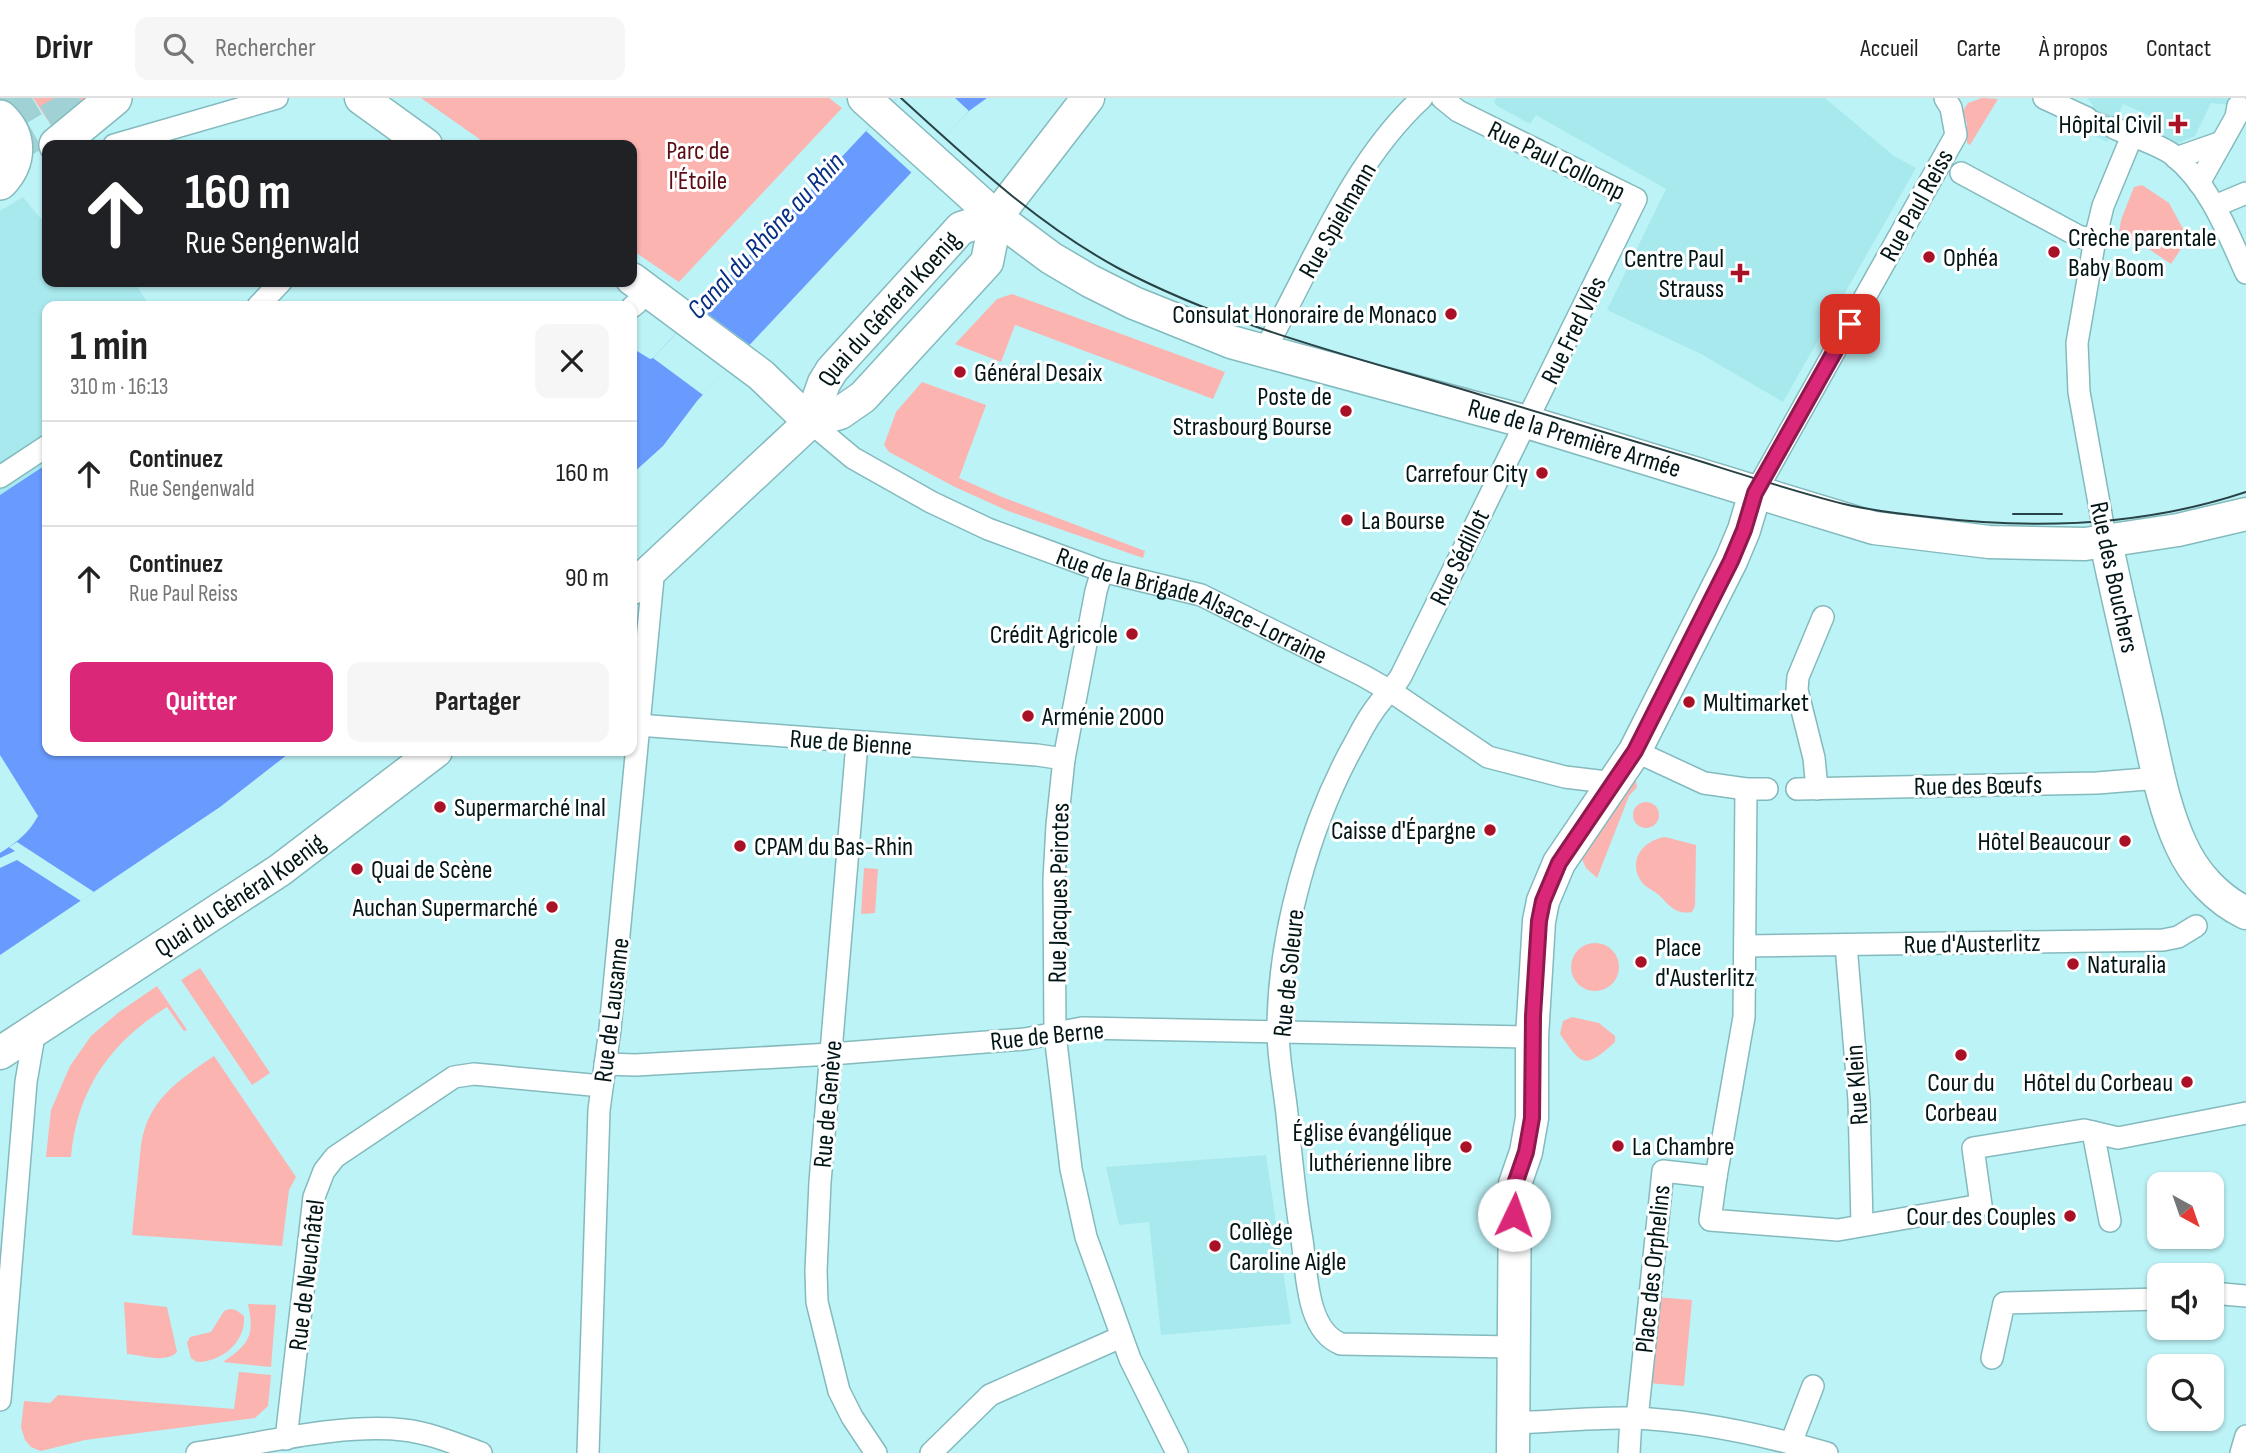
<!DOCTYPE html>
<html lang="fr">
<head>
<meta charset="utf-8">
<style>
	body { margin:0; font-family:"Sofia Sans Condensed",sans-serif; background:#f6f6f6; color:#222; height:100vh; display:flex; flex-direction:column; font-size:26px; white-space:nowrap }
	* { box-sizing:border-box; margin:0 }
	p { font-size:23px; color:#767676 }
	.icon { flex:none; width:38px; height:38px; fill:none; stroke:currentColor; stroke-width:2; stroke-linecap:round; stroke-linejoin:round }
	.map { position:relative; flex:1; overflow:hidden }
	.panel { position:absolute; left:42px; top:203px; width:595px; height:455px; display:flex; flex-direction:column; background:#fff; border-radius:14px; box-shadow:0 2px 5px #0004 }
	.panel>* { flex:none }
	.hud { position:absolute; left:42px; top:42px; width:595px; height:147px; border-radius:14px; box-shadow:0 2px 5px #0004; background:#202124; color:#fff; overflow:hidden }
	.needle { width:46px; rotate:140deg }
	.fabs { position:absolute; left:2147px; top:1074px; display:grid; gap:14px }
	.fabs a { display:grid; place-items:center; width:77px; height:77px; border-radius:14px; background:#fff; box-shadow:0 2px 5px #0004; font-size:35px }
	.pin { position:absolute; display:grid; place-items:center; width:60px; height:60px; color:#fff; margin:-30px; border-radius:14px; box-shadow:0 4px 10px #0006 }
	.me { position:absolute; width:77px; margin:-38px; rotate:3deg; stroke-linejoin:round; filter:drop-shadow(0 0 5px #0008) }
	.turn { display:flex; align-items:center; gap:24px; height:147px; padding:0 28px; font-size:32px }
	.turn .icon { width:91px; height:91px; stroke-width:2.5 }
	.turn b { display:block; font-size:49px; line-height:60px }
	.round { display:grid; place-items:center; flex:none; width:74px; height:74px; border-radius:14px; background:#f6f6f6 }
	.head { display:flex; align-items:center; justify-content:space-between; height:119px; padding:0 28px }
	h1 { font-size:42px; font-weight:700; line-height:52px }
	.cta { display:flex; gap:14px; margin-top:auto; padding:14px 28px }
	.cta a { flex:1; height:80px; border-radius:14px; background:#db2777; color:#fff; font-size:28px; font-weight:700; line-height:80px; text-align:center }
	.cta a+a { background:#f6f6f6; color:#222 }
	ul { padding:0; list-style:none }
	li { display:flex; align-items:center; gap:21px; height:105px; padding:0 28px; border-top:2px solid #e0e0e0 }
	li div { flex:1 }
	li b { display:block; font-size:26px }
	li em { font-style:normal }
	header { display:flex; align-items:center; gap:42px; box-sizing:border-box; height:98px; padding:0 35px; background:#fff; border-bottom:2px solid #e0e0e0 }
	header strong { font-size:33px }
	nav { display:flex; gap:38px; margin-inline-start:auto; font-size:24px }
	.search { width:490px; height:63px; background:#f6f6f6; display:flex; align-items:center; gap:18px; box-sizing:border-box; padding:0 24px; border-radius:14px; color:#767676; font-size:26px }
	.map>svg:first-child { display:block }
	.built { fill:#a8e9ee }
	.green { fill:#fbb4b0 }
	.water { fill:#699bfe }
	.pier { fill:#bcf3f7 }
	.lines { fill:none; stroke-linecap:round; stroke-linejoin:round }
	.street-tunnel { stroke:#a0d2d5; stroke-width:21; stroke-dasharray:21 10; stroke-linecap:butt }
	.highway-tunnel { stroke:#a0d2d5; stroke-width:38; stroke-dasharray:38 19; stroke-linecap:butt }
	.street-casing { stroke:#84babe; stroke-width:24 }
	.secondary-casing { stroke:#84babe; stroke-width:35 }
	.primary-casing { stroke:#84babe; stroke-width:38 }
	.street { stroke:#fff; stroke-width:21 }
	.secondary { stroke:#fff; stroke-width:32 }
	.primary { stroke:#fff; stroke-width:35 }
	.tram { stroke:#284245; stroke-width:2 }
	.route-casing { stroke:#8e194d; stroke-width:18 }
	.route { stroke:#db2777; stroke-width:12 }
	.poi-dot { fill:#a81126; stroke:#fff; stroke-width:2.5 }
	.labels { text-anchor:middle; stroke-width:6; stroke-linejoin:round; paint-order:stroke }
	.poi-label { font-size:26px; fill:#021517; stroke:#fff; text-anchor:start }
	.park-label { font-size:26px; fill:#5c0d14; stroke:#fff }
	.street-label { font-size:26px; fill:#021517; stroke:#fff }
	.water-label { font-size:28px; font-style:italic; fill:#072f84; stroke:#fff }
</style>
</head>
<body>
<header>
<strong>Drivr</strong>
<div class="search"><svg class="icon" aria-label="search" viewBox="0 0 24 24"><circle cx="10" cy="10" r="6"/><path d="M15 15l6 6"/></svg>Rechercher</div>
<nav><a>Accueil</a><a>Carte</a><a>À propos</a><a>Contact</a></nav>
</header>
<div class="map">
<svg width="2246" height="1355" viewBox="0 0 2246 1355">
	<rect width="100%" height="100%" fill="#bcf3f7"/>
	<!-- built -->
	<path class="built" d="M1496,0H1825L1894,58L1916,70L1783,304L1701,256L1607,212L1666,91L1536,17L1530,26L1497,8L1494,4Z
		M2087,0H2246V9L2211,5L2195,38L2177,46L2159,38L2153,19L2123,6L2107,44L2082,32L2093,7Z
		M23,99L41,121L47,117V184H134L150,208H47V366L0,397V113Z
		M1266,1057L1291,1226L1161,1237L1149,1124L1119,1127L1106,1069Z"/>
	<!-- green -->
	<path class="green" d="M33,0H99L57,36Z
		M421,0H829L842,10L679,184L632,152V47H488Z
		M1982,0L1998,1L1970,47L1967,45V26L1963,13L1968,5Z
		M2142,87L2169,105L2188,140L2171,166L2143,147V145L2118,140L2121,122L2134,89Z
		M1012,196L1225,274L1213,301L1015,227L1001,264L955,246L997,201Z
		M922,284L986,307L959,380L1002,399L1145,453L1143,460L1008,413L955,389L889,354L884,347L896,314Z
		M1621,677L1636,683L1637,689L1629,698L1597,780L1586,770L1578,752Z
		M1633 717a13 13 0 1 1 26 0a13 13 0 1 1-26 0Z
		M1665,739L1696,747L1695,808L1692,814C1675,817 1669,807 1659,797C1653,792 1646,790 1641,783C1627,762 1644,742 1665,739Z
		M864,770L878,771L875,815L861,816Z
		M1571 869a24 24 0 1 1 48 0a24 24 0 1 1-48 0Z
		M200,870L270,975L252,987L181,882Z
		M157,888L187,932L184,933L167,909C111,944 77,991 71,1059H46L51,1012L70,968L91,938L119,914Z
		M1572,919L1599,925L1615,938V944C1584,972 1582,968 1560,936L1563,923Z
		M214,958L296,1079L289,1092L282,1148L132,1137L141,1047C148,1001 178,983 214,958Z
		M1656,1199L1692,1202L1684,1288L1648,1285Z
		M124,1204L167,1209L177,1254C166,1266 142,1257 127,1256Z
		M248,1206L276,1207L271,1269L223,1264C249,1246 255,1238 248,1206Z
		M230,1211L236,1212L244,1218C246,1244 222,1264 197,1264L191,1260L187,1245L190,1239L211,1234L224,1213Z
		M239,1274L271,1277L268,1308L255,1320L85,1342L41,1353L31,1349L25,1342L21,1329L24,1303L50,1305L58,1297L234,1311Z"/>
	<!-- water -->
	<path class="water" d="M897,0H987L969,13L697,303L663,348L632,376V254L637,253L650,261L653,260Z
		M47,366V653H292L220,709L0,857V755C17,744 29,735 38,718L0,657V397Z"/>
	<!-- pier -->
	<path class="pier" d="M897,0H955L969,13L912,75L866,33Z
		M700,210L750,247L703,297L653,260Z
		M17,744L94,794L81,803L17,762L0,770V760L15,753L9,749Z"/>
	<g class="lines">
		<!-- street-tunnel -->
		<path class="street-tunnel" d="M2087,20L2114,30"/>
		<!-- highway-tunnel -->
		<path class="highway-tunnel" d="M0,19L32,0
			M0,53L93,0"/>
		<defs>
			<g id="street">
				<path d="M1442,0L1458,13L1636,101L1401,578C1395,588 1388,594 1381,603C1371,615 1363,629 1356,643C1310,724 1278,838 1278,932C1278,960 1284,988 1287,1016C1291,1058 1295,1101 1302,1142C1307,1175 1306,1232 1341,1246L1512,1249"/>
				<path d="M2044,0L2087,20"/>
				<path d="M2114,30C2129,37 2161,47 2173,57C2210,87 2227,133 2246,175"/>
				<path d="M114,47L277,0"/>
				<path d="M2176,60L2222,44"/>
				<path d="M1961,75L2080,139L2095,141"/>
				<path d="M2199,85L2236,19L2238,8"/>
				<path d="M2215,108L2246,95"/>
				<path d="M258,208L281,184"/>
				<path d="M632,209L637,205"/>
				<path d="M1264,253C1312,169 1349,67 1422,0"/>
				<path id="s1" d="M810,324L853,360L931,404L988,431L1102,473L1201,497L1362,577L1392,594L1488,659L1565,679L1615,685"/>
				<path d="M0,379L47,348"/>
				<path d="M1755,395L1956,37L1951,10L1945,0"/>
				<path d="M2106,444L2079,294L2077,245L2095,141L2103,108L2132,38"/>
				<path d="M1102,473L1096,493L1064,661L1057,727L1054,782L1055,936L1071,1071L1086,1139L1130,1261L1177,1355"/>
				<path d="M638,627L1037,657L1064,661"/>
				<path d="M857,645L820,1084L816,1173L817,1204L839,1293L852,1319L876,1355"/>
				<path d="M1635,653L1704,685L1746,691H1767"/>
				<path d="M1746,691L1744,919L1716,1079L1710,1122L1838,1132L1981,1107L1973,1050L2084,1032L2118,1040L2246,1015"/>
				<path d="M1797,691L2097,685L2159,680"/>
				<path d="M1817,691L1814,660L1797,592L1798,579L1823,519"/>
				<path d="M1846,847L1859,1002L1862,1127"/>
				<path d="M1745,848L2163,842L2178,839L2196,828"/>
				<path d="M605,966L636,967L831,956L1025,941L1082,930L1532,939"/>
				<path d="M2093,1034L2110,1123"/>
				<path d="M2212,1195L2246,1198"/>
				<path d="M1992,1260L2004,1205L2160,1201"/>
				<path d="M0,1302L26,984L35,932"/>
				<path d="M1637,1321L1663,1073L1716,1079"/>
				<path d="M1512,1325C1551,1324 1591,1319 1631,1320C1696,1322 1764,1337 1827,1355"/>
				<path d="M286,1341L314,1099L324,1073L335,1059L454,979L474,976L602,988"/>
				<path d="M1791,1345L1813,1288"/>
				<path d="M197,1355C262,1346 339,1325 404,1332C431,1335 456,1346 481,1355"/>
				<path d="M588,1355L599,1012L610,931L654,469"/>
				<path d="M931,1355L990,1297L1121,1239"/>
				<path d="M1629,1355L1631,1320"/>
				<path d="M2241,1355L2246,1338"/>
			</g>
			<g id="secondary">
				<path d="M361,0L426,47"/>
				<path id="s2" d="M864,0L996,119L1051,160L1090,183L1134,205L1231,244L1527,324L1874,430L1989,444L2085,446L2178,432L2246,416"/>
				<path d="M632,181L761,277L810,324"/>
				<path id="s3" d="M810,324L824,285L832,272L961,130L996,119"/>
				<path d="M2106,444C2118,502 2132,560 2145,617C2155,660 2162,706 2181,747C2194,776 2217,801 2246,815"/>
				<path d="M632,490L810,324L840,315L863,299L987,164L996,119L1088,0"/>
				<path id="s4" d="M0,955L280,772L436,653"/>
				<path d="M1513,1355L1515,1086L1526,1054L1532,1020V939L1539,823L1543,803L1559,765L1635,653L1731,463L1744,432L1755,395"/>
			</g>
			<path id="primary" d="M0,20C20,39 19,64 0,84
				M57,47L114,0"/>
		</defs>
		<!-- street casing -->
		<use href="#street" class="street-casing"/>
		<!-- secondary casing -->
		<use href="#secondary" class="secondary-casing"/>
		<!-- primary casing -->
		<use href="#primary" class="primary-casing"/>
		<!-- street -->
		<use href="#street" class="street"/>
		<!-- secondary -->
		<use href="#secondary" class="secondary"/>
		<!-- primary -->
		<use href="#primary" class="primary"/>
		<!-- tram -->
		<path class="tram" d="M901,0C969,62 1037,126 1118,170C1231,230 1360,260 1481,297C1551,318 1621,339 1690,360C1741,376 1792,393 1844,406C1872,413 1901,416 1930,419C2036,432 2144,428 2246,394
			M2013,416H2062"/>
	</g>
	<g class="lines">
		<defs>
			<path id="route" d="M1514,1117L1515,1086L1526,1054L1532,1020L1533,918L1539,823L1543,803L1559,765L1635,653L1731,463L1744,432L1755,395L1850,226"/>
		</defs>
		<!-- route casing -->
		<use href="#route" class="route-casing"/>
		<!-- route -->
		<use href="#route" class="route"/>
	</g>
	<!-- markers -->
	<g class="poi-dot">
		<path d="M2174.5 15.5h7v7h7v7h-7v7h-7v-7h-7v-7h7z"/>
		<circle cx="2054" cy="154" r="7"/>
		<circle cx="1929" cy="159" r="7"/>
		<path d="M1736.5 164.5h7v7h7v7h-7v7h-7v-7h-7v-7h7z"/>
		<circle cx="1451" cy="216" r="7"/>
		<circle cx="960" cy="274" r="7"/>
		<circle cx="1346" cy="313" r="7"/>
		<circle cx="1542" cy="375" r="7"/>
		<circle cx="1347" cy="422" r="7"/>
		<circle cx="1132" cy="536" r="7"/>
		<circle cx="1689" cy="604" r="7"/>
		<circle cx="1028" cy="618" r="7"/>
		<circle cx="440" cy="709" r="7"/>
		<circle cx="1490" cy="732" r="7"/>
		<circle cx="2125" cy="743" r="7"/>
		<circle cx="740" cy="748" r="7"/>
		<circle cx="357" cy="771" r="7"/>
		<circle cx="552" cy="809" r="7"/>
		<circle cx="1641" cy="864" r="7"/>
		<circle cx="2073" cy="866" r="7"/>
		<circle cx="1961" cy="957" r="7"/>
		<circle cx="2187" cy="984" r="7"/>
		<circle cx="1618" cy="1048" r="7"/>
		<circle cx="1466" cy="1049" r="7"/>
		<circle cx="2070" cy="1118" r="7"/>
		<circle cx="1215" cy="1148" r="7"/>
	</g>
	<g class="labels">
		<!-- poi labels -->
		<g class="poi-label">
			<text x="2162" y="35" text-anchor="end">Hôpital Civil</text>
			<text x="2068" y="148">Crèche parentale<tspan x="2068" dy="30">Baby Boom</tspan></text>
			<text x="1943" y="168">Ophéa</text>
			<text x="1724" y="169" text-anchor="end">Centre Paul<tspan x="1724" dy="30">Strauss</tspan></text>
			<text x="1437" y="225" text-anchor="end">Consulat Honoraire de Monaco</text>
			<text x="974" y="283">Général Desaix</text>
			<text x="1332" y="307" text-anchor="end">Poste de<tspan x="1332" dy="30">Strasbourg Bourse</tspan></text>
			<text x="1528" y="384" text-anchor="end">Carrefour City</text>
			<text x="1361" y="431">La Bourse</text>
			<text x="1118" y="545" text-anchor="end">Crédit Agricole</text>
			<text x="1703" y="613">Multimarket</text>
			<text x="1042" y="627">Arménie 2000</text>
			<text x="454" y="718">Supermarché Inal</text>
			<text x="1476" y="741" text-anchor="end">Caisse d'Épargne</text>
			<text x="2111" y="752" text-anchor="end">Hôtel Beaucour</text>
			<text x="754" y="757">CPAM du Bas-Rhin</text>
			<text x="371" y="780">Quai de Scène</text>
			<text x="538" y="818" text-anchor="end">Auchan Supermarché</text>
			<text x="1655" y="858">Place<tspan x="1655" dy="30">d'Austerlitz</tspan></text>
			<text x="2087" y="875">Naturalia</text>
			<text x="1961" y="993" text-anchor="middle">Cour du<tspan x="1961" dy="30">Corbeau</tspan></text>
			<text x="2173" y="993" text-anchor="end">Hôtel du Corbeau</text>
			<text x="1452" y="1043" text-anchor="end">Église évangélique<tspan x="1452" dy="30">luthérienne libre</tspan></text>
			<text x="1632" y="1057">La Chambre</text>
			<text x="2056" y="1127" text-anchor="end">Cour des Couples</text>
			<text x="1229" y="1142">Collège<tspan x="1229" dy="30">Caroline Aigle</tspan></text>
		</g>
		<!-- park labels -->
		<g class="park-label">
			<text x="698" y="61">Parc de<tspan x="698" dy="30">l'Étoile</tspan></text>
		</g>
		<!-- street labels -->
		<g class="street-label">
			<text transform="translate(1557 62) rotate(26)" y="9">Rue Paul Collomp</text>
			<text transform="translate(1916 107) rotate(-61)" y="9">Rue Paul Reiss</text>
			<text transform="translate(1337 122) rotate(-60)" y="9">Rue Spielmann</text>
			<text dy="9" stroke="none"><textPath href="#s3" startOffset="140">Quai du Général Koenig</textPath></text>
			<text transform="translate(1573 232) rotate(-64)" y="9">Rue Fred Vlès</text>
			<text dy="9" stroke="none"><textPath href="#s2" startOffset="802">Rue de la Première Armée</textPath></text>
			<text transform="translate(1459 459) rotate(-64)" y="9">Rue Sédillot</text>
			<text transform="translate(2115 479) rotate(78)" y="9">Rue des Bouchers</text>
			<text dy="9" stroke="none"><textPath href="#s1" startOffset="427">Rue de la Brigade Alsace-Lorraine</textPath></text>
			<text transform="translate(851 644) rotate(4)" y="9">Rue de Bienne</text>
			<text transform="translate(1978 687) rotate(-1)" y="9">Rue des Bœufs</text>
			<text transform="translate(1058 795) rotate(-89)" y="9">Rue Jacques Peirotes</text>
			<text dy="9" stroke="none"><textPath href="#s4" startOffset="287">Quai du Général Koenig</textPath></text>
			<text transform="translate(1972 845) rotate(-1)" y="9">Rue d'Austerlitz</text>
			<text transform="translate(1288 875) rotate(-84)" y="9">Rue de Soleure</text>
			<text transform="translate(611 912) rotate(-83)" y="9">Rue de Lausanne</text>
			<text transform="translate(1047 937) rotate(-6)" y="9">Rue de Berne</text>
			<text transform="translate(1856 987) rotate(-94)" y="9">Rue Klein</text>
			<text transform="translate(827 1006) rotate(-85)" y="9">Rue de Genève</text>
			<text transform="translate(1652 1171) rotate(-84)" y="9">Place des Orphelins</text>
			<text transform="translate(306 1177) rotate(-83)" y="9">Rue de Neuchâtel</text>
		</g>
		<!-- water labels -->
		<g class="water-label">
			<text transform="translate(765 137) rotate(-47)" y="10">Canal du Rhône au Rhin</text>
		</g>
	</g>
</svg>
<div class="fabs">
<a><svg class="needle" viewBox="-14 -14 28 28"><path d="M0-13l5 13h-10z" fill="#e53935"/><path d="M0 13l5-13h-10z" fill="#767676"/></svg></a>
<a><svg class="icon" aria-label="sound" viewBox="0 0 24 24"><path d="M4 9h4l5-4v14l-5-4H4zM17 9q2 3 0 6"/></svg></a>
<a><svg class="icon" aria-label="search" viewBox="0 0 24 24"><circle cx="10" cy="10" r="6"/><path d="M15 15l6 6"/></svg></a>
</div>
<div class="pin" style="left:1850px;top:226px;background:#d93025"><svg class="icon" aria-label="arrive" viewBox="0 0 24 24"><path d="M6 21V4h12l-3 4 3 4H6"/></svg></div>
<svg class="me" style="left:1514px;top:1117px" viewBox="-20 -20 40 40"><circle r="19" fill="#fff"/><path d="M0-13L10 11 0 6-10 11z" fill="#db2777"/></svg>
<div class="hud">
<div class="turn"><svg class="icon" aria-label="ahead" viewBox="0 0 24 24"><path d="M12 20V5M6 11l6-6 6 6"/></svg><div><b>160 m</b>Rue Sengenwald</div></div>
</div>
<section class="panel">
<div class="head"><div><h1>1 min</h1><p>310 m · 16:13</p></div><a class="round"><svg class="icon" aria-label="close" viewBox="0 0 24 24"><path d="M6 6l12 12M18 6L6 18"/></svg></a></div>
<ul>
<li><svg class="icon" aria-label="ahead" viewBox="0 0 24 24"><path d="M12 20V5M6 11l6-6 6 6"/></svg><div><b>Continuez</b><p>Rue Sengenwald</p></div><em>160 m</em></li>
<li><svg class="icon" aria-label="ahead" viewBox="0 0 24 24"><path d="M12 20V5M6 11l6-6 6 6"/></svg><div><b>Continuez</b><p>Rue Paul Reiss</p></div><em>90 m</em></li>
</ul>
<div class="cta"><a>Quitter</a><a>Partager</a></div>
</section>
</div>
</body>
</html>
